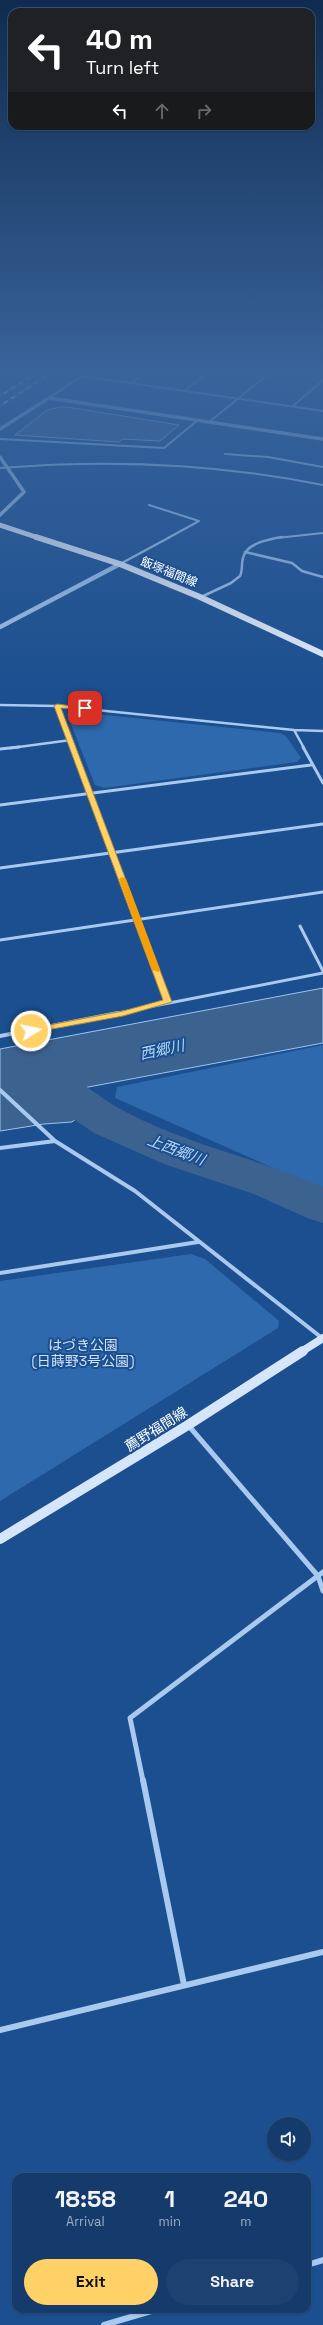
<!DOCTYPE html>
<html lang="en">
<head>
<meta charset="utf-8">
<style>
	body { margin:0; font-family:"Space Grotesk","Noto Sans JP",sans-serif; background:#1d4271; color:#f1f3f6; height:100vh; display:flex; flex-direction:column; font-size:15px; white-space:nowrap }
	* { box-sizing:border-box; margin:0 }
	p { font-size:13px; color:#9dadc1 }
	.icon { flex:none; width:22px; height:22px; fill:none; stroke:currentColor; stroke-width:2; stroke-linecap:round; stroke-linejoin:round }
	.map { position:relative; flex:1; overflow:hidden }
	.details { position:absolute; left:12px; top:2173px; width:299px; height:140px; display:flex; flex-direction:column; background:#143b6b; border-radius:12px; box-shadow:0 1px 3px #0004,0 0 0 1px #33557e }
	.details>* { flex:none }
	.hud { position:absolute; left:8px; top:8px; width:307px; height:122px; border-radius:12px; box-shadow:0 1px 3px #0004,0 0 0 1px #33557e; background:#202124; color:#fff; overflow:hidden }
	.fabs { position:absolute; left:267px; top:2117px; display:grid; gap:8px }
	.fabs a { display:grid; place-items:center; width:44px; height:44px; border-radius:50%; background:#143b6b; box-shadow:0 1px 3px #0004,0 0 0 1px #33557e; font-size:20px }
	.pin { position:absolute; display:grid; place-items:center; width:34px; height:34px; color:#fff; margin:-17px; border-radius:8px; box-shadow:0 2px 6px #0006 }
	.me { position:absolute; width:44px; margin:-22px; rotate:80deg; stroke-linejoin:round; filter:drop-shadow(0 0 3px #0008) }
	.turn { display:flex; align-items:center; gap:14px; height:84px; padding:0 12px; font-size:18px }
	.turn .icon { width:52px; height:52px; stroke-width:2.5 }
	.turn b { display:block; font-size:28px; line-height:34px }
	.lanes { display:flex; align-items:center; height:38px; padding:0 12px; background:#0003; justify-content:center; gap:20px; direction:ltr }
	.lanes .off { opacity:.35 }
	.eta { display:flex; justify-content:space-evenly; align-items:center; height:68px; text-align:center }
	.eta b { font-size:24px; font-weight:700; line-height:28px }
	.cta { display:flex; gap:8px; margin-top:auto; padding:8px 12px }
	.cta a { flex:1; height:46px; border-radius:24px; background:#ffd166; color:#111; font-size:16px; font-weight:700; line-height:46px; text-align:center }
	.cta a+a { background:#1d4271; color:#f1f3f6 }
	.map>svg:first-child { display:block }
	.green { fill:#2e69ad }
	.water { fill:#3c6290; stroke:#9cc4f0 }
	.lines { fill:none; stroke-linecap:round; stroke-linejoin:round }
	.river { fill:#3c6290; fill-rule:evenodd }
	.minor-far5 { stroke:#a9c9ee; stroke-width:2 }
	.minor-far4 { stroke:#a9c9ee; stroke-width:2.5 }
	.minor-far3 { stroke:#a9c9ee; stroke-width:3 }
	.minor-far2 { stroke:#a9c9ee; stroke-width:4 }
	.minor-far1 { stroke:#a9c9ee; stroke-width:5 }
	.minor { stroke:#a9c9ee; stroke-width:6 }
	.tertiary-far1 { stroke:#a9c9ee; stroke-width:3.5 }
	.tertiary { stroke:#a9c9ee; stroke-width:4.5 }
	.secondary-far1 { stroke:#d6e6fa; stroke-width:8 }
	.secondary { stroke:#d6e6fa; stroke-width:10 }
	.primary-far1 { stroke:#f0f6ff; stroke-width:5 }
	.primary { stroke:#f0f6ff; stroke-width:6 }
	.rail-casing { stroke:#fff; stroke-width:2 }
	.rail { stroke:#1b4f8f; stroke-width:1.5; stroke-dasharray:4.5; stroke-linecap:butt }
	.route { fill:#ffd166; stroke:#a68842 }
	.slow { fill:#f59e0b }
	.labels { text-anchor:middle; stroke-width:4; stroke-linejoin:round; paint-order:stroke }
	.far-street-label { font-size:12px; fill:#fff; stroke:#1b4f8f }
	.park-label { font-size:14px; fill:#cfe3fa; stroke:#1b4f8f }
	.street-label { font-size:14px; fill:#fff; stroke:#1b4f8f }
	.water-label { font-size:15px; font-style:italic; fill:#b5d3f5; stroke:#1b4f8f }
</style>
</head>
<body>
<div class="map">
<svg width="323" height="2325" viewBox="0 0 323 2325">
	<rect width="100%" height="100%" fill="#1b4f8f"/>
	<!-- green -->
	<path class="green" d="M76,712L280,733L286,736L301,758L297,762L104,788L95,785L67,714Z
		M323,1045V1190L115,1098L117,1087Z
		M191,1254L205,1259L279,1321L278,1328L0,1501V1281Z"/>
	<!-- water -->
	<path class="water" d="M61,407H67L179,425L160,441L122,439L119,442L15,435L47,410Z
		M323,988V1043L83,1088L77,1118L72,1122L44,1124L0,1131V1049Z"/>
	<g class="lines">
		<!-- river -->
		<path class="river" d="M38,1061C70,1070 95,1096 124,1111C187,1145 258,1158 323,1187V1223L307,1218L254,1194L164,1164L94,1133L23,1085L17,1075L23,1065Z"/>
		<!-- minor-far5 -->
		<path class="minor-far5" d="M81,376L323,411
			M132,383L148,372
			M184,391L209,372
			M49,398L87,372
			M293,406L323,380
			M209,422L271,372
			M0,439L164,448L198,420
			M225,454L268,457L323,467
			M0,468C110,459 215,463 323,485
			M149,505L199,521L168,538
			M277,538L323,533"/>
		<!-- minor-far4 -->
		<path class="minor-far4" d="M245,552L292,563L302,571L323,577
			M120,564L170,537
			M201,597L231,583L240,576C243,570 241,564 243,558C246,543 270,539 282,537
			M0,705L57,706L294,730L323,731
			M57,706L73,748
			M294,730L304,748
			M11,748L71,740"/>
		<!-- minor-far3 -->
		<path class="minor-far3" d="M72,747L168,1002
			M303,747L323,783
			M0,749L19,747
			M0,805L311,765
			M0,868L323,824
			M300,926L323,971
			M0,940L323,892
			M113,1014L323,973"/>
		<!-- minor-far2 -->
		<path class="minor-far2" d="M0,1036L118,1013
			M0,1090L55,1141L135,1191L322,1338
			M0,1148L55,1141
			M0,1273L198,1242"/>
		<!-- minor-far1 -->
		<path class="minor-far1" d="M188,1425L318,1576L323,1591
			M143,1781L130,1718L323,1572"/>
		<!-- minor -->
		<path class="minor" d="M143,1780L184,1985
			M0,2030L323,1952
			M307,2265L323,2260
			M104,2325L158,2309"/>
		<!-- tertiary-far1 -->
		<path class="tertiary-far1" d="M0,429L49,398L323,439
			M0,457L24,492L0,515"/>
		<!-- tertiary -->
		<path class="tertiary" d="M0,627L120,564"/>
		<!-- secondary-far1 -->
		<path class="secondary-far1" d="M301,1352L323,1338"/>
		<!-- secondary -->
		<path class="secondary" d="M0,1539L188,1425L303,1351"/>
		<!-- primary-far1 -->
		<path class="primary-far1" d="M0,525L39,538"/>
		<!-- primary -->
		<path class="primary" d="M36,537L120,564L200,597L323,654"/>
		<defs>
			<path id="rail" d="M0,396L39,372
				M0,406L52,372"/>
		</defs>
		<!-- rail casing -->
		<use href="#rail" class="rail-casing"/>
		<!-- rail -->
		<use href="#rail" class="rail"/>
	</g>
	<!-- sky -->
	<linearGradient id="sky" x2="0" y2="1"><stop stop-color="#0f2b4f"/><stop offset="0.53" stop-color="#39639b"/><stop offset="1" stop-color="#39639b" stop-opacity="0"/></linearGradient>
	<rect width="323" height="698" fill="url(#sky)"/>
	<!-- route -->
	<path class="route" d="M57,704L88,708L85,710L61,708L172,1002L123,1016L31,1033H28V1029L123,1011L163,1000L54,706Z"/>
	<!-- slow -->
	<path class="slow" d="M122,877L126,879L160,970L159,972L152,970L119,879Z"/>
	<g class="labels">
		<!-- far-street labels -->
		<g class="far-street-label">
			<text transform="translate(169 572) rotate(22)" y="4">飯塚福間線</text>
		</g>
		<!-- park labels -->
		<g class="park-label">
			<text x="83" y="1350">はづき公園<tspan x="83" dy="16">(日蒔野3号公園)</tspan></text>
		</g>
		<!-- street labels -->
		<g class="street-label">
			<text transform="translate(156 1429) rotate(-32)" y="5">薦野福間線</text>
		</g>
		<!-- water labels -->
		<g class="water-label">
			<text transform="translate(162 1050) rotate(-12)" y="5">西郷川</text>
			<text transform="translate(176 1150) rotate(21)" y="5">上西郷川</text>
		</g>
	</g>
</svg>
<div class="fabs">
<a><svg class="icon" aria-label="sound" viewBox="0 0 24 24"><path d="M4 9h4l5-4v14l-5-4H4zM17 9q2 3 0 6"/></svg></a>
</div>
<div class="pin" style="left:85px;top:708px;background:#d93025"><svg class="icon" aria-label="arrive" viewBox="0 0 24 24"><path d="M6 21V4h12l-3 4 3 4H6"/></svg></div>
<svg class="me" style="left:31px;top:1031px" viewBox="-20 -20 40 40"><circle r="17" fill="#ffd166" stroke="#fff" stroke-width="3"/><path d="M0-11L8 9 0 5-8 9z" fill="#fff"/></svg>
<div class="hud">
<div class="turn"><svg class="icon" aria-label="left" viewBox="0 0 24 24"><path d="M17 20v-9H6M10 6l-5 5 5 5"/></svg><div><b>40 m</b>Turn left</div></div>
<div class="lanes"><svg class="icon" aria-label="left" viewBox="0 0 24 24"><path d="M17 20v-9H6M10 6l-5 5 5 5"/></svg><svg class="icon off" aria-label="ahead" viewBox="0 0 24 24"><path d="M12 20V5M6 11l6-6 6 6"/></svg><svg class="icon off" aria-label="right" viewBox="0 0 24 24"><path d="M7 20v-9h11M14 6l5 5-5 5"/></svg></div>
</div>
<section class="details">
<div class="eta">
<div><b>18:58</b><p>Arrival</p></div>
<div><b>1</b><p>min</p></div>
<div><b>240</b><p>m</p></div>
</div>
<div class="cta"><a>Exit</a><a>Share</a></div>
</section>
</div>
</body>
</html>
